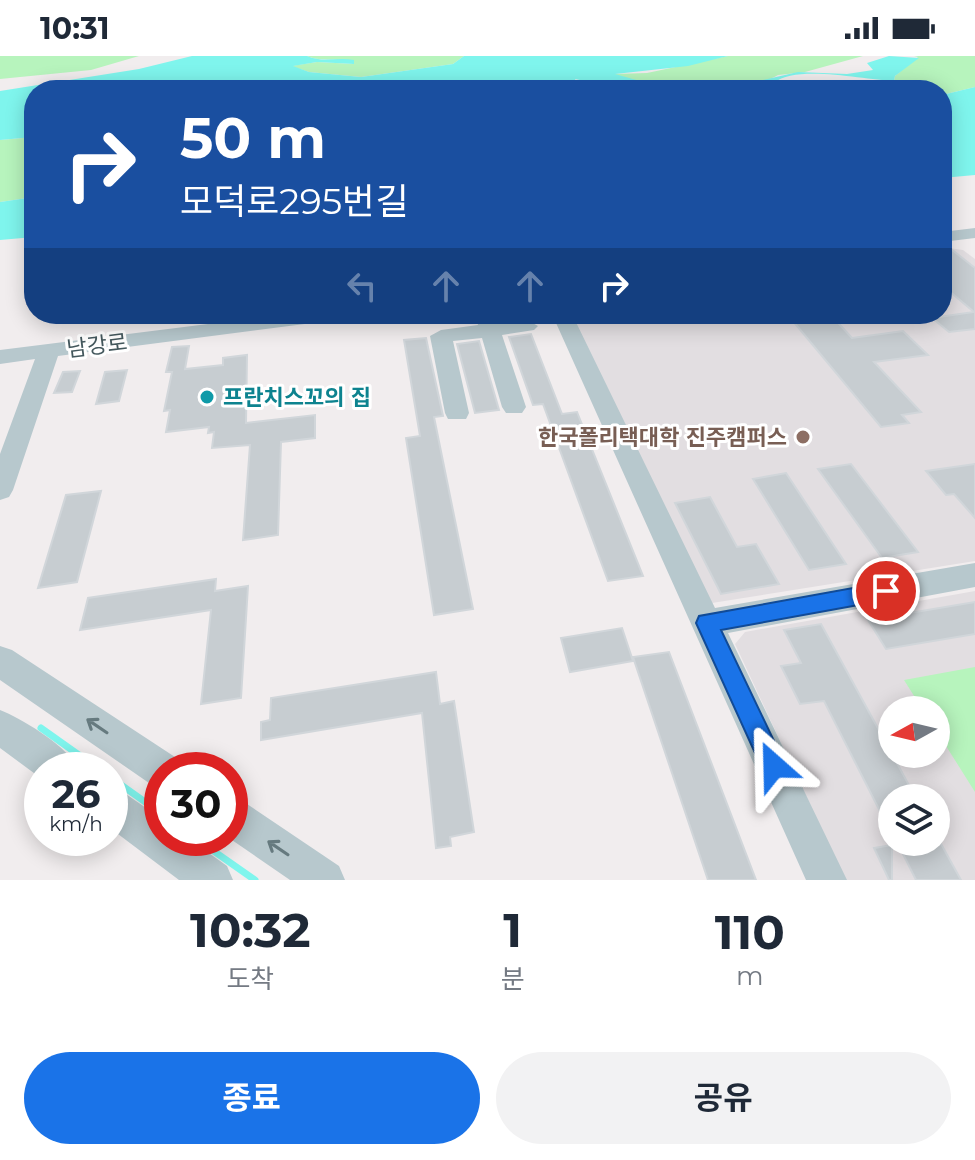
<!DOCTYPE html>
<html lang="ko">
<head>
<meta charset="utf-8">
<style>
	body { margin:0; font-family:Montserrat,"Noto Sans KR",sans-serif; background:#f2f2f3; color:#1f2937; height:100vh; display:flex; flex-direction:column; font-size:30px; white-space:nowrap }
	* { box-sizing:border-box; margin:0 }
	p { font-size:26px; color:#747a83 }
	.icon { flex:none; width:44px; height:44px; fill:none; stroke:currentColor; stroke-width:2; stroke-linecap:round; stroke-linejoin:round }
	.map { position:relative; height:824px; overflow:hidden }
	.details { display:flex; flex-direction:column; background:#fff; flex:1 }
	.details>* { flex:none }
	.hud { position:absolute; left:24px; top:24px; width:928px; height:244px; border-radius:32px; box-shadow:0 4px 20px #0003; background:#1a4fa0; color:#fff; overflow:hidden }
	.needle { width:52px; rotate:262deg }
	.controls { position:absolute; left:878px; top:640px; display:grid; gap:16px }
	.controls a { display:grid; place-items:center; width:72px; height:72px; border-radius:50%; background:#fff; box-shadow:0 4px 20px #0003; font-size:40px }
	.speed { position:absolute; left:24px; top:696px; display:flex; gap:16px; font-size:40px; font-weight:700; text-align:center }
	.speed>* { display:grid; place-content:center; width:104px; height:104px; border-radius:50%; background:#fff; box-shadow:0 4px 20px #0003; line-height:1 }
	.speed small { font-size:20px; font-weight:400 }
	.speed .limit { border:12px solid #d22; background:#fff; color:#111 }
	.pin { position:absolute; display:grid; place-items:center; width:68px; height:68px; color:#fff; margin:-34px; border:4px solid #fff; border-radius:50%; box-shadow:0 2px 8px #0007 }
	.me { position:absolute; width:88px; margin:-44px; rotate:335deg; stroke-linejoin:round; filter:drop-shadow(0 0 6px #0008) }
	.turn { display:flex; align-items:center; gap:28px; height:168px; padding:0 24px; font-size:36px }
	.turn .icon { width:104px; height:104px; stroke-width:2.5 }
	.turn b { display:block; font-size:56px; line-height:68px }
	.lanes { display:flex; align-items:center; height:76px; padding:0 24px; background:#0003; justify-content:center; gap:40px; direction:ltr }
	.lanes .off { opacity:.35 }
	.eta { display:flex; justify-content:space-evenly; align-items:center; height:136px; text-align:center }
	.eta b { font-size:48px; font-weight:700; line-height:56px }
	.cta { display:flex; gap:16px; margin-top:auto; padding:16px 24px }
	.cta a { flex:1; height:92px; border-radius:48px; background:#1a73e8; color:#fff; font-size:32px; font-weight:700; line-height:92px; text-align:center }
	.cta a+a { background:#f2f2f3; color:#1f2937 }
	.status { display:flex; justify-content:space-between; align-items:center; height:56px; padding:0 40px; background:#fff; direction:ltr }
	.status svg { height:22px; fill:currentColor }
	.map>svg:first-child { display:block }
	.education { fill:#e2dee1; fill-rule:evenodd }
	.green { fill:#b7f4bd }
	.water { fill:#7ff5ed }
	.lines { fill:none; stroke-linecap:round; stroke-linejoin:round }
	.stream { stroke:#7ff5ed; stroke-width:7 }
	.building { fill:#c7cdd1; stroke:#d1d6da; stroke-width:2 }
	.minor { fill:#b7c8cd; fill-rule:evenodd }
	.oneway { stroke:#667a7f }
	.route { fill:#1a73e8; stroke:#114b97; stroke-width:2 }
	.culture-dot { fill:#0f9aa8; stroke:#fff; stroke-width:3 }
	.education-dot { fill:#8d6e63; stroke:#fff; stroke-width:3 }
	.labels { text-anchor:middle; stroke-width:6; stroke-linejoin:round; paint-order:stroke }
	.street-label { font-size:22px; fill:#44585d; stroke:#fff }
	.culture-label { font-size:22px; font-weight:bold; fill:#0d838f; stroke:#fff; text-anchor:start }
	.education-label { font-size:22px; font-weight:bold; fill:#785e54; stroke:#fff; text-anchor:end }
</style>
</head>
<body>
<div class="status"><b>10:31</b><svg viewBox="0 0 49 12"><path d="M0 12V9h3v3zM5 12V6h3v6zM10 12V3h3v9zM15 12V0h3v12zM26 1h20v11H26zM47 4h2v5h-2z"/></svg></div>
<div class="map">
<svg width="975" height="824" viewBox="0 0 975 824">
	<rect width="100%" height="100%" fill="#f1edee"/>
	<!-- education -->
	<path class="education" d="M942,191L963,194L975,203V505L712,547L569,258H942Z
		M975,535V824H845L735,588L745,576ZM892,654H936V698H892ZM892,742H936V786H892Z"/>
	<!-- green -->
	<path class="green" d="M0,0H139L91,14L0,23Z
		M307,0H464L453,8L361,21L309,16L291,10L317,6L354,8C338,0 323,7 307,0Z
		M728,0H863L805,16L778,19C750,37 641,36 614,18L647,17Z
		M914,0H975V31L942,39V34L894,25L895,20L918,1Z
		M34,81V141L0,146V84Z
		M975,611V736L936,674V654H923L904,624Z"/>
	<!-- water -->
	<path class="water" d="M192,0H307C322,7 338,1 354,4V8L317,6L293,10L309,16L361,21L453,8L464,0H728L688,10L615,18L647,27L719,34H628L575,23L577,27L505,34H34V81L0,84V35L139,13Z
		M889,0L919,2L895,20L894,25C865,24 796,8 774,27L784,31L720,34L798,16L847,18L873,14L867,7Z
		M975,31V119L942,122V39Z
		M34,141V181L0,184V146Z"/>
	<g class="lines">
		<!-- stream -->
		<path class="stream" d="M41,672L100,714
			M110,721L162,758
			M205,789L255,824"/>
	</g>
	<!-- building -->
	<path class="building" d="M951,193L975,212V273L949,276L932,262L974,256L942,229V194Z
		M787,258H830L852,282L903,275L928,299L874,306L921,356L902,359L909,367L881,371Z
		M531,278L562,358L577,356L643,520L608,525L543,348L533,349L509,281Z
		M426,282L443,360L434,361L473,553L434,559L406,382L420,380L404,284Z
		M479,285L499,354L475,357L457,288Z
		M189,290L185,313L223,309V302L247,299L246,367L315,359V382L281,386L278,479L243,484L250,389L212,392L214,376L208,377L209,371L166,376L170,354L164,355L172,316H166L172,291Z
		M127,314L119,345L96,348L105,316Z
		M80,315L72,336L54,337L63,316Z
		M851,408L918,496L882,502L818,413Z
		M975,408V462L954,438L946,439L926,415Z
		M786,417L846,508L809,514L753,423Z
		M101,435L77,526L38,532L66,439Z
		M710,441L737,491L756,488L779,528L721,538L675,447Z
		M216,523L215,535L248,530L241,642L201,648L211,554L80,574L88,542Z
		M975,546V578L886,593L868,564Z
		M821,568L916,742H892V779L824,645L800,648L781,610L801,607L784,574Z
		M622,572L633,605L570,616L561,582Z
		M669,596L756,824H708L633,601Z
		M436,616L440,648L454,645L474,776L450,781L451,790L436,792L422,657L261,684V666L270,664L271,642Z
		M897,786H940L961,824H916Z
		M892,789V824H889L874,792Z"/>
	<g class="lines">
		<!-- minor -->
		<path class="minor" d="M975,172V182L942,186V176Z
			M287,258H346L336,264L58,300L13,434L9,441L0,444V398L35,303L0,308V294Z
			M475,258H495L498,267L527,264L538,270L534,274L502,279L526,351L522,357H506L502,351L482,282L453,285L469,357L466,363H448L445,357L430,280L441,274L478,269Z
			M552,258H572L715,552L975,507V531L728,577L847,824H806Z
			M0,590L12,594L175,701L180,714H162V732L149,727L0,624Z
			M0,654C23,663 70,692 79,714H42V723L0,692Z
			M110,730L123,736L162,763V782H188L227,810L233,824H179L110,772Z
			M230,741L244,746L339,810L345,824H290L229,782Z"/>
	</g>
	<!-- one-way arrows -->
	<defs><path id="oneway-shaft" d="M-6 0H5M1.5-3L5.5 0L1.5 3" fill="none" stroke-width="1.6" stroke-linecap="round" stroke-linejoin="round" transform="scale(2)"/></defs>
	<g class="oneway">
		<use href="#oneway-shaft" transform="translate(97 670) rotate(-146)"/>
		<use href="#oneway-shaft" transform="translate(278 792) rotate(-146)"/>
	</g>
	<!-- route -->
	<path class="route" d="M886,526L893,529L896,535L893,542L886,544L721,574L786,710L783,719L774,723L765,719L696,567L699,560Z"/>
	<!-- markers -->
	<circle class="culture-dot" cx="207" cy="341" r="8"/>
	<circle class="education-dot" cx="803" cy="381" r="8"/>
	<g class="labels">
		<!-- street labels -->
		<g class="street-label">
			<text transform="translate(97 289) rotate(-7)" y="8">남강로</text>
		</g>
		<!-- culture labels -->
		<g class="culture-label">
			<text x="223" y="349">프란치스꼬의 집</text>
		</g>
		<!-- education labels -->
		<g class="education-label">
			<text x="787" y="389">한국폴리택대학 진주캠퍼스</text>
		</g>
	</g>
</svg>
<div class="controls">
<a><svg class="needle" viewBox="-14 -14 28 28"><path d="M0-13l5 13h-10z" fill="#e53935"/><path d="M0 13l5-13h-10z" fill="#747a83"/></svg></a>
<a><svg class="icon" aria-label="layers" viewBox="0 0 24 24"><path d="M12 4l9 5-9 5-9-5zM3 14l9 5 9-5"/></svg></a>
</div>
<div class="speed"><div>26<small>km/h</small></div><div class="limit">30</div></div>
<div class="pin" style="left:886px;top:535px;background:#d93025"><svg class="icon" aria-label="arrive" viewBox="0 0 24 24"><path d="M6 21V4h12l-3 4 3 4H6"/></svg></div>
<svg class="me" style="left:774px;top:710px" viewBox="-20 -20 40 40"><path d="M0-17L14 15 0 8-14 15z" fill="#1a73e8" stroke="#fff" stroke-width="4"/></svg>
<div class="hud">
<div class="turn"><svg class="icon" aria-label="right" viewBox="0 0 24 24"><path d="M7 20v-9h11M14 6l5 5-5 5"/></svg><div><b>50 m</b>모덕로295번길</div></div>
<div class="lanes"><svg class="icon off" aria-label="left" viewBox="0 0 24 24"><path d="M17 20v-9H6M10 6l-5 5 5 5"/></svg><svg class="icon off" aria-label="ahead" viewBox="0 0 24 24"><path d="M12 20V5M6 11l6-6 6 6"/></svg><svg class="icon off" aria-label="ahead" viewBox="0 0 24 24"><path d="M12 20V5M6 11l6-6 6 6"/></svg><svg class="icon" aria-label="right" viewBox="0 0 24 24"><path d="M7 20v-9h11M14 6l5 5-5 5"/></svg></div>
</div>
</div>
<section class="details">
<div class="eta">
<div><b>10:32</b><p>도착</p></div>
<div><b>1</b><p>분</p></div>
<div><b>110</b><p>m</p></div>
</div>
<div class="cta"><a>종료</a><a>공유</a></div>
</section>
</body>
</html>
